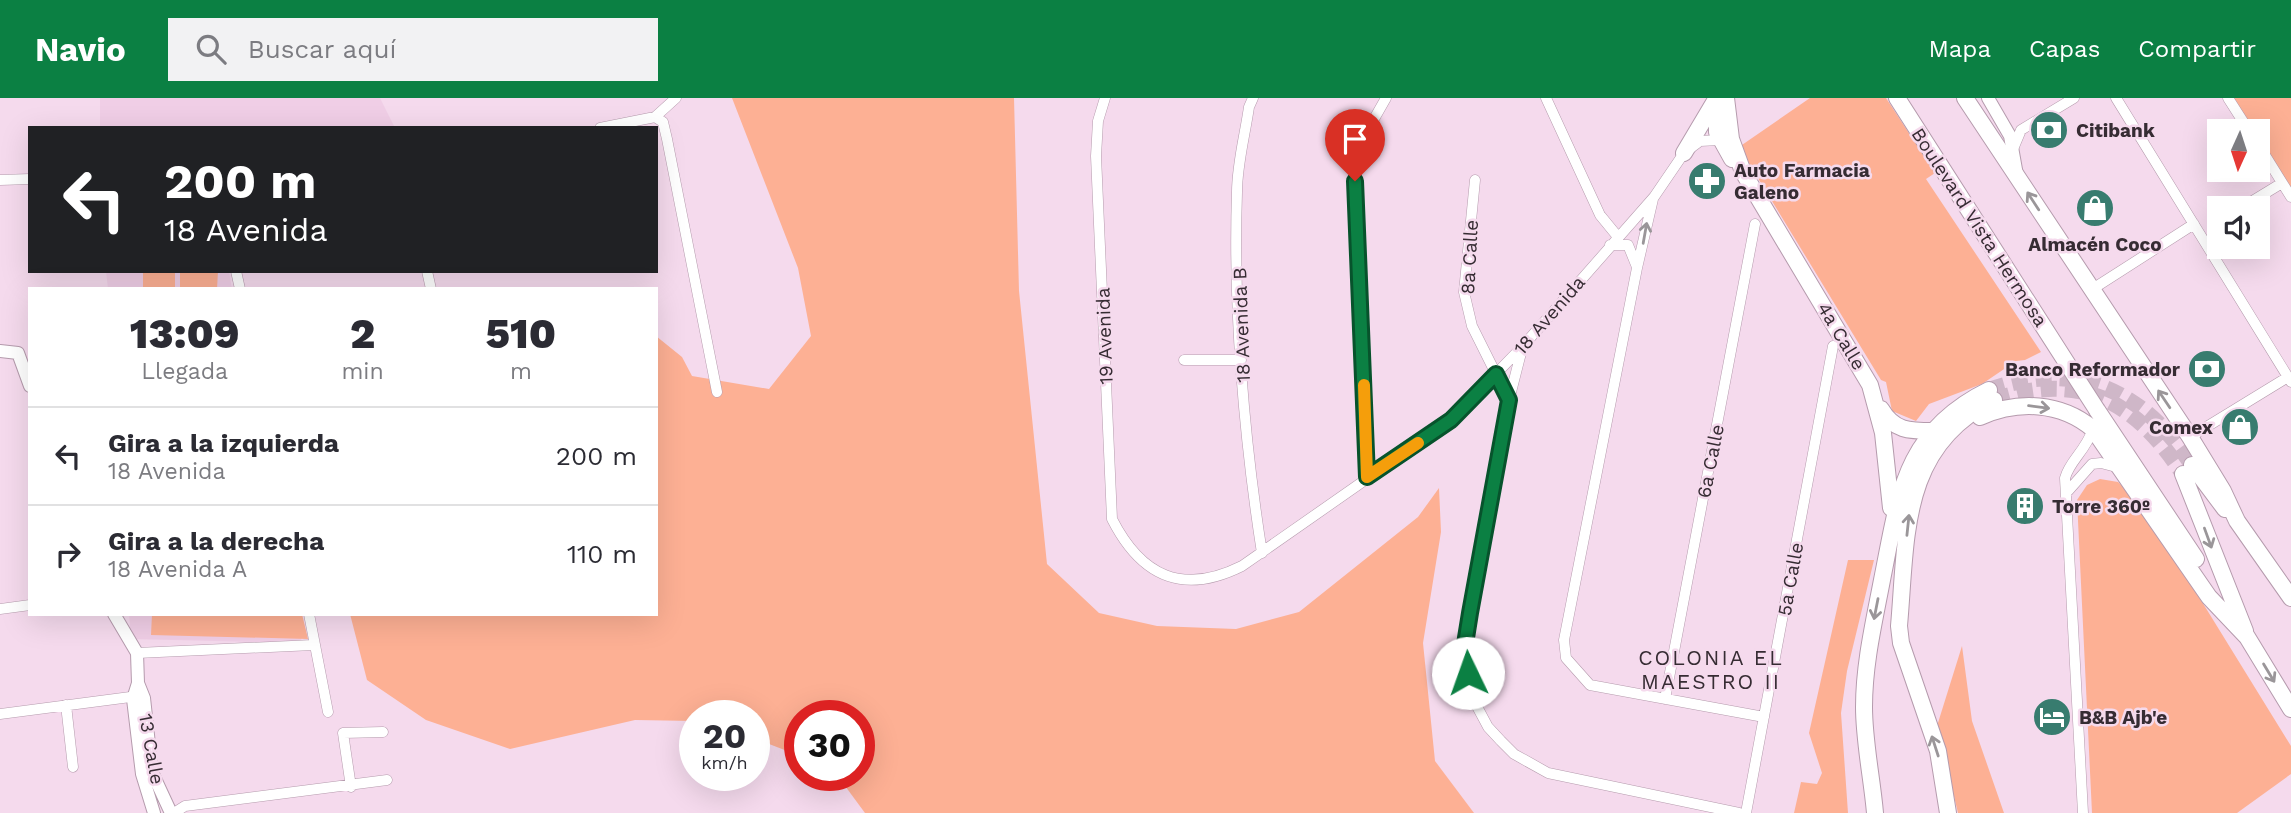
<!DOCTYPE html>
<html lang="es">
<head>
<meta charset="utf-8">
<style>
	body { margin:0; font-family:"Work Sans",sans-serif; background:#f2f2f3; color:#2b2b33; height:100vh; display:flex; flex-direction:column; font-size:26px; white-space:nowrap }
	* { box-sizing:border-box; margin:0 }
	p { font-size:23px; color:#7c7c81 }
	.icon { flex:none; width:38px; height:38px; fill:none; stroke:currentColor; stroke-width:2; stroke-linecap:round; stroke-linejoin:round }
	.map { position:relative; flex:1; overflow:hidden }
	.details { position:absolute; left:28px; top:189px; width:630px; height:329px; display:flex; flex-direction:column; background:#fff; border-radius:0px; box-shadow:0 7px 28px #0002 }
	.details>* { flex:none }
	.top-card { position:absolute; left:28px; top:28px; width:630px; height:147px; border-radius:0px; box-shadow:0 7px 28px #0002; background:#202124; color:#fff; overflow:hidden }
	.needle { width:46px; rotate:183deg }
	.tools { position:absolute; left:2207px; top:21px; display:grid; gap:14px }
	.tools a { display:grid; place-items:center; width:63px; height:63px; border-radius:0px; background:#fff; box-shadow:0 7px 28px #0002; font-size:35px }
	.speed { position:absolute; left:679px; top:602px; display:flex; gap:14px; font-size:35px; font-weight:700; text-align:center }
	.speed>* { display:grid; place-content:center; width:91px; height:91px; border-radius:50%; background:#fff; box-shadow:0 7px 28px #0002; line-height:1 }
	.speed small { font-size:18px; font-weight:400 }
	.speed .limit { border:10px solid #d22; background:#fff; color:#111 }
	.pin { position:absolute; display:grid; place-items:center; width:60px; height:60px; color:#fff; margin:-72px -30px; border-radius:50% 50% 50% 0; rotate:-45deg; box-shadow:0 0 7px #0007 }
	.pin .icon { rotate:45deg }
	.me { position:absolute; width:77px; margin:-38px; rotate:357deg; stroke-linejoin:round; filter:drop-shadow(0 0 5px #0008) }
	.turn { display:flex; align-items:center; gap:24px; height:147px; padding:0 21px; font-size:32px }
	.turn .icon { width:91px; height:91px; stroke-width:2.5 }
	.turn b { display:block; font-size:49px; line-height:60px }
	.eta { display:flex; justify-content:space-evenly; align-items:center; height:119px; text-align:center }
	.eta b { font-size:42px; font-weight:800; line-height:49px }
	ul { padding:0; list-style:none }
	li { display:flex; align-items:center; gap:21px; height:98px; padding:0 21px; border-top:2px solid #e1e1e2 }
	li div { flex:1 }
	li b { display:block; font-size:26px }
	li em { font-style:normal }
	header { display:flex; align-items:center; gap:42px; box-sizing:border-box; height:98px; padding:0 35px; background:#0b8043; color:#fff }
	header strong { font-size:33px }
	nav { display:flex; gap:38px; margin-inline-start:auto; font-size:24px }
	.search { width:490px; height:63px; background:#f2f2f3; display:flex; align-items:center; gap:18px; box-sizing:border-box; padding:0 24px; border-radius:0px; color:#7c7c81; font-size:26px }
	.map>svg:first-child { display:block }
	.built { fill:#f0cee6 }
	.green { fill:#fdb094 }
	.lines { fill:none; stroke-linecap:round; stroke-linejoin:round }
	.primary-tunnel { stroke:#cfb7c8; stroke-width:16; stroke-dasharray:16 8; stroke-linecap:butt }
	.minor-casing { stroke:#b59bad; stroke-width:11 }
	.tertiary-casing { stroke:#b59bad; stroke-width:14 }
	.primary-casing { stroke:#b59bad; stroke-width:18 }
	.minor { stroke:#fff; stroke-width:10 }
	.tertiary { stroke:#fff; stroke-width:12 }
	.primary { stroke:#fff; stroke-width:16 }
	.primary-bridge-casing { stroke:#b59bad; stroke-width:18; stroke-linecap:butt }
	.primary-bridge { stroke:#fff; stroke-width:16 }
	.oneway { stroke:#9a9699 }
	.route-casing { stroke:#07532c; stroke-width:18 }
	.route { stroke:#0b8043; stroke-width:12 }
	.slow { stroke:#f59e0b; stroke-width:12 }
	.labels { text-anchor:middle; stroke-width:5; stroke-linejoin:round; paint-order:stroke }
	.poi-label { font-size:19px; font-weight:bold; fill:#362c33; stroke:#f5daed; text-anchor:start }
	.street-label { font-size:19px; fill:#362c33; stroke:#f5daed }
	.neighbourhood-label { font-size:21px; letter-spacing:2px; fill:#362c33; stroke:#f5daed }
</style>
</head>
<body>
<header>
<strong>Navio</strong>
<div class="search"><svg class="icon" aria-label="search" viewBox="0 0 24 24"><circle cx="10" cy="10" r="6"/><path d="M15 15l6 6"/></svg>Buscar aquí</div>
<nav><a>Mapa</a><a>Capas</a><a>Compartir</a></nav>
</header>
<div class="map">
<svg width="2291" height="715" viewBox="0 0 2291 715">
	<rect width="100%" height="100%" fill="#f5daed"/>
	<!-- built -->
	<path class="built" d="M100,0H380L395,30H100Z
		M106,173H229L232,191H108Z
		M129,516H296L302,545L131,541Z"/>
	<!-- green -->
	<path class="green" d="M732,0H1014L1019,193L1047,466L1099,515L1157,528L1236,531L1299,514L1418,419L1439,390L1441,434L1423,545L1435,663L1474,715H865L837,677H859V618H800V658L754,640V618H695V623L635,622L510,651L426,622L367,582L350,516H656V238L682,259L692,278L769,291L811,238L798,170Z
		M1810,0H1886L1935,75L1926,81L2041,254L2025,262L2016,263L1982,286L1929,306L1916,323L1892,313L1886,284L1881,282L1739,49Z
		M2230,0H2291V94L2258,42V33H2252Z
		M143,173H175V191H143Z
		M180,173H218L217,191H180Z
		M2100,381L2118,384L2130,395L2199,499L2291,648V676L2237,715H2092L2077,402L2087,387Z
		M1848,462H1874L1847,573L1841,615L1848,715H1794L1801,684L1817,686L1822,675L1809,635Z
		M152,516H302L308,541L151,537Z
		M1962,548L1972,623L2004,715H1958L1937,628Z"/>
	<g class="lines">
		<!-- primary-tunnel -->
		<path class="primary-tunnel" d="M1989,292C2076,261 2143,292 2192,367
			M1994,302C2081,272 2136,304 2183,376"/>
		<defs>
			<path id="minor" d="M1105,0L1098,23L1096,58L1112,421C1141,478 1182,498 1242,468L1451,322L1523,248L1654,99L1684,55L1700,43L1719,42
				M1253,0L1249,9C1245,37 1237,66 1237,94C1233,210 1244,340 1262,455
				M1546,0L1600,117L1618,139
				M2116,0L2291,284
				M2228,0L2249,33
				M655,19L663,24L667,41L717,294
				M655,19L676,0
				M600,30L655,19
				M2258,46L2291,99
				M2013,51L2021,32L2074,0
				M0,82L30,81
				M1475,82L1464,194L1472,228L1509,302L1465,546L1473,601L1488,629L1501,643L1514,656L1548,675L1739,715
				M1653,101L1637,170L1564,542L1566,560L1590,587L1764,619
				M2241,110L2282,85
				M1610,147H1628L1637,169
				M236,173L240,191
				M427,173L431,191
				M2091,192L2194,126
				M1184,262H1241
				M1509,302L1522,251
				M2190,339L2288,279
				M1367,379L1354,56L1386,0
				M2068,393L2092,366L2101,365L2120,370
				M0,511L30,507
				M309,516L328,614
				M137,555L313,547
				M1665,601L1755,126
				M66,607L73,669
				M0,616L138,598
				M351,689L343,635L383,634
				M174,715L185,708L387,682
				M1746,715L1833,248
				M2083,715L2065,380C2070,362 2085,354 2093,331"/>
			<path id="tertiary" d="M1988,0L2010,38L2017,77
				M0,253L18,255L30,288
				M114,516L137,555L138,585L133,601L142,676L154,715
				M138,585L144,600L152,674L171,715"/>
			<path id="primary" d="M1726,0L1731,41L1743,74L1870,287L1883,335L1891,410
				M1897,0L2070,270
				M1965,0L2190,339L2223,393L2237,423L2291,500
				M1717,1V34L1732,61
				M1684,55L1715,3
				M1881,311C1894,333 1909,333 1933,333
				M2097,312L2196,461
				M1980,319C2018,302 2061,304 2093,331L2209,499L2247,539
				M2192,367L2225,411
				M2183,376L2245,533
				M2241,529L2291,611
				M1875,715C1872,680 1864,644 1864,609C1864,566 1874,524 1882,482C1899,398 1903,334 1989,292
				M1948,715L1938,653L1901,545L1899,528C1907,438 1900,348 1994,302"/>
		</defs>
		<!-- minor casing -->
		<use href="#minor" class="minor-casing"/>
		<!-- tertiary casing -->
		<use href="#tertiary" class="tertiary-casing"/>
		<!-- primary casing -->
		<use href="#primary" class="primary-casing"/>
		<!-- minor -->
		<use href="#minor" class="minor"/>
		<!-- tertiary -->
		<use href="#tertiary" class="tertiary"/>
		<!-- primary -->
		<use href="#primary" class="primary"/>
		<defs>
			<path id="primary-bridge" d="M2070,270L2097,312"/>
		</defs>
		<!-- primary-bridge casing -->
		<use href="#primary-bridge" class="primary-bridge-casing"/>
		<!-- primary-bridge -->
		<use href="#primary-bridge" class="primary-bridge"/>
	</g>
	<!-- one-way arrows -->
	<defs><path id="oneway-shaft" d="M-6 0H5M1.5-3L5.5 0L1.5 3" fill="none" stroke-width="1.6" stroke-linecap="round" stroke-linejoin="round" transform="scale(1.75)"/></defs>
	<g class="oneway">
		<use href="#oneway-shaft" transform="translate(2033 103) rotate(-123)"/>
		<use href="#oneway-shaft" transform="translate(1645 135) rotate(-80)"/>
		<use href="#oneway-shaft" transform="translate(2164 301) rotate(-124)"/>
		<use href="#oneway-shaft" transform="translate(2039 309) rotate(7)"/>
		<use href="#oneway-shaft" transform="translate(1908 427) rotate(-84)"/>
		<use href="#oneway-shaft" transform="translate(2208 440) rotate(70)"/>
		<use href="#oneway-shaft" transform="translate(1876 511) rotate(101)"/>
		<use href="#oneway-shaft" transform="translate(2269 575) rotate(59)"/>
		<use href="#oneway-shaft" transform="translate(1935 648) rotate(-108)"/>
	</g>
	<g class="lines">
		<defs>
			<path id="route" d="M1355,83L1367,379L1451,322L1496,276L1509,302L1470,515L1465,546L1468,575"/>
		</defs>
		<!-- route casing -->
		<use href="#route" class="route-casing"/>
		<!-- route -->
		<use href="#route" class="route"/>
		<!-- slow -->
		<path class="slow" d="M1364,287L1367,379L1418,345"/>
	</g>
	<!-- icons -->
	<defs>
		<symbol id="bank-disc" viewBox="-11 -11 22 22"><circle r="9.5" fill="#387c6f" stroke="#f5daed"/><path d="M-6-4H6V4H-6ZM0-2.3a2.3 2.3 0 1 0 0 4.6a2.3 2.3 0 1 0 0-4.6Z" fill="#fff"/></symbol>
		<symbol id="pharmacy-disc" viewBox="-11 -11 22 22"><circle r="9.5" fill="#387c6f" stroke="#f5daed"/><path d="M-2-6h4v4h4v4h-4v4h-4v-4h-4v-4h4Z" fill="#fff"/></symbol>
		<symbol id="shop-disc" viewBox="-11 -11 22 22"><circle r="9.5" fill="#387c6f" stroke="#f5daed"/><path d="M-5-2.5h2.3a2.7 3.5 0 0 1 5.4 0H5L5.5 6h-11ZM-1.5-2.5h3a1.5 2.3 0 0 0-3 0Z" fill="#fff"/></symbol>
		<symbol id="building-disc" viewBox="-11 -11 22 22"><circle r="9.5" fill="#387c6f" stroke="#f5daed"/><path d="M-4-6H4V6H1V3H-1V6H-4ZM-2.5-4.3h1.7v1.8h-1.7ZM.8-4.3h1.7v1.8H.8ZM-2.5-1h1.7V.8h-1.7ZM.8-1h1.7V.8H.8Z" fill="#fff"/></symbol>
		<symbol id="hotel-disc" viewBox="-11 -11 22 22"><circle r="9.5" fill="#387c6f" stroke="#f5daed"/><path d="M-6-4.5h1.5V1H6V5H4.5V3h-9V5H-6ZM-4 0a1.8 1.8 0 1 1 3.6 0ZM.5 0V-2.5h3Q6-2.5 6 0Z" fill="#fff"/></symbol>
	</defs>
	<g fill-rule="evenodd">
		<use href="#bank-disc" x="2027" y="10" width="44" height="44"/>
		<use href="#pharmacy-disc" x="1685" y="61" width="44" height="44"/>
		<use href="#shop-disc" x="2073" y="88" width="44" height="44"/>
		<use href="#bank-disc" x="2185" y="249" width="44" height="44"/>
		<use href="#shop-disc" x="2218" y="307" width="44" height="44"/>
		<use href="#building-disc" x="2003" y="386" width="44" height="44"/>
		<use href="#hotel-disc" x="2030" y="597" width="44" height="44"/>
	</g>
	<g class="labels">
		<!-- poi labels -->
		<g class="poi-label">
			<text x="2076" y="39">Citibank</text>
			<text x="1734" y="79">Auto Farmacia<tspan x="1734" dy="22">Galeno</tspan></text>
			<text x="2095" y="153" text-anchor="middle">Almacén Coco</text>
			<text x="2180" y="278" text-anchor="end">Banco Reformador</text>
			<text x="2213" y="336" text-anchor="end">Comex</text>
			<text x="2052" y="415">Torre 360º</text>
			<text x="2079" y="626">B&amp;B Ajb'e</text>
		</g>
		<!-- street labels -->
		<g class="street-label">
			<text transform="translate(1980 129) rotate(57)" y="7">Boulevard Vista Hermosa</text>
			<text transform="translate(1469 159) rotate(-87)" y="7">8a Calle</text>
			<text transform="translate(1549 217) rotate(-49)" y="7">18 Avenida</text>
			<text transform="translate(1241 227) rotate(-92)" y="7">18 Avenida B</text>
			<text transform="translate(1104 238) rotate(-92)" y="7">19 Avenida</text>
			<text transform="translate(1842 238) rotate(59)" y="7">4a Calle</text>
			<text transform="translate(1710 363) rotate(-79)" y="7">6a Calle</text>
			<text transform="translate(1790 481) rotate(-80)" y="7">5a Calle</text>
			<text transform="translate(152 651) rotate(80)" y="7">13 Calle</text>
		</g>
		<!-- neighbourhood labels -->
		<g class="neighbourhood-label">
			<text x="1711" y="567">COLONIA EL<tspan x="1711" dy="24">MAESTRO II</tspan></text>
		</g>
	</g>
</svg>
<div class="tools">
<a><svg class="needle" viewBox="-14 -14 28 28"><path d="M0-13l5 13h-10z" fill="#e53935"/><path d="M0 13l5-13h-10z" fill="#7c7c81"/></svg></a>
<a><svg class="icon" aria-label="sound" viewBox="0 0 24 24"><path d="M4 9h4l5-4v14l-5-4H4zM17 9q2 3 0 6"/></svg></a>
</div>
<div class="speed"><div>20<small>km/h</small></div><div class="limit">30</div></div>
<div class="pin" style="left:1355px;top:83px;background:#d93025"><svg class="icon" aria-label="arrive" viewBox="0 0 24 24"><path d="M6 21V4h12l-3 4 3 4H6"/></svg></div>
<svg class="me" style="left:1468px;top:575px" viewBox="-20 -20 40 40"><circle r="19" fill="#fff"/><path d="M0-13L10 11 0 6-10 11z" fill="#0b8043"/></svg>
<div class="top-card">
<div class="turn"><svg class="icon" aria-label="left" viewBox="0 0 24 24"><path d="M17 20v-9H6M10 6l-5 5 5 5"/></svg><div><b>200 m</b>18 Avenida</div></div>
</div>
<section class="details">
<div class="eta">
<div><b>13:09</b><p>Llegada</p></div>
<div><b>2</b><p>min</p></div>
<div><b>510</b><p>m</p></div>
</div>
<ul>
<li><svg class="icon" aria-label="left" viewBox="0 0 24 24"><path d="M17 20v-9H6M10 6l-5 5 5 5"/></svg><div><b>Gira a la izquierda</b><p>18 Avenida</p></div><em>200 m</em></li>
<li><svg class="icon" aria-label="right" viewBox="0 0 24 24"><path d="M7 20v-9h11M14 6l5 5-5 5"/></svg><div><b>Gira a la derecha</b><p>18 Avenida A</p></div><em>110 m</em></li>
</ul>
</section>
</div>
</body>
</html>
